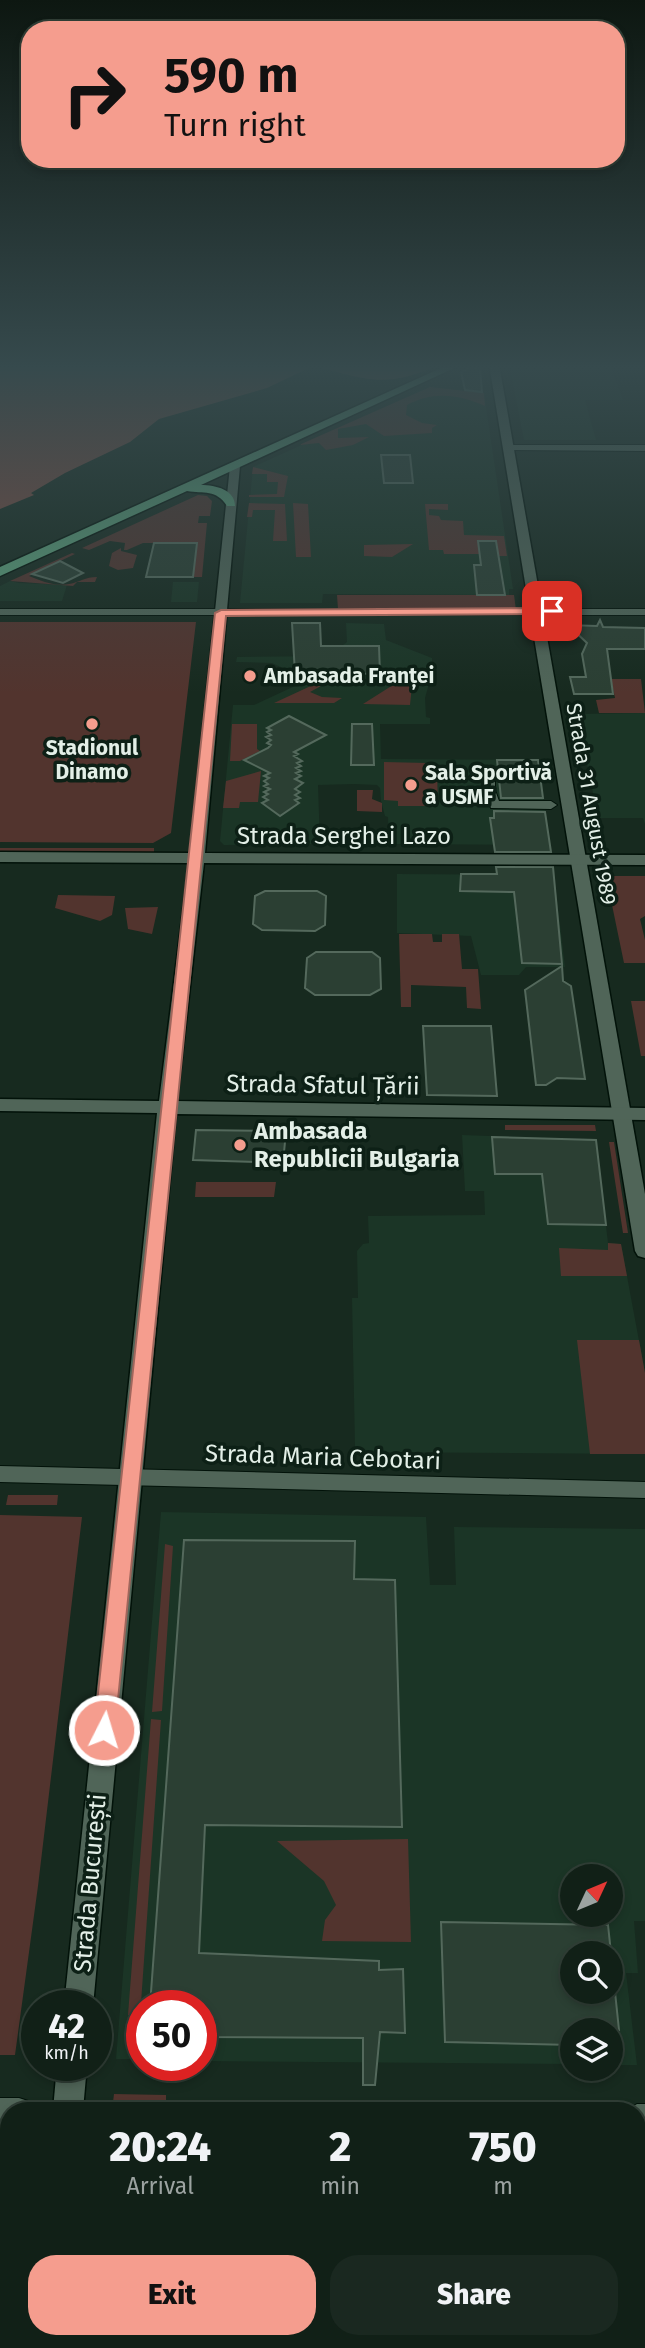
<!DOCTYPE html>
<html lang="en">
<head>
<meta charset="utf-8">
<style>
	body { margin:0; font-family:"Fira Sans",sans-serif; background:#1a2820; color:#f1f3f6; height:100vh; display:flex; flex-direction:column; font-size:26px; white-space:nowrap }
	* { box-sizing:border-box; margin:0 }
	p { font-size:23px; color:#9ca3a1 }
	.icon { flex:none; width:38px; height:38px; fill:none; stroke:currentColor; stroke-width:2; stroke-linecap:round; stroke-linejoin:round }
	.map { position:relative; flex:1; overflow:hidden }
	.drawer { position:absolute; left:0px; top:2102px; width:646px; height:247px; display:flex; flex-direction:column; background:#112017; border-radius:28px 28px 0 0; box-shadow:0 4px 10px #0003,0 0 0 2px #303e36 }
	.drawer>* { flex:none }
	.top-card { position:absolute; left:21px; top:21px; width:604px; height:147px; border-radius:28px; box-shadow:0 4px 10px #0003,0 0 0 2px #303e36; background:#f59d8e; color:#111; overflow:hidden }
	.needle { width:46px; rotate:46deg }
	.controls { position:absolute; left:560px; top:1864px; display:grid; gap:14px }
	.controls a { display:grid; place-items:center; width:63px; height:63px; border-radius:50%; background:#112017; box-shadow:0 4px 10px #0003,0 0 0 2px #303e36; font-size:35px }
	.speed { position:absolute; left:21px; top:1990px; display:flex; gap:14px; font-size:35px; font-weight:700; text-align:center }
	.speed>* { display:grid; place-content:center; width:91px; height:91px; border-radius:50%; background:#112017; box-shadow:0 4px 10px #0003,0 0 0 2px #303e36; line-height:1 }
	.speed small { font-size:18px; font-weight:400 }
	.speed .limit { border:10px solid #d22; background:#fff; color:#111 }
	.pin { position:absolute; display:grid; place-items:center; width:60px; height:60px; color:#fff; margin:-30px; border-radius:14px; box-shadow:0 4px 10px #0006 }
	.me { position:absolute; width:77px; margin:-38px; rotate:5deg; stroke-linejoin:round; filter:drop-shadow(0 0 5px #0008) }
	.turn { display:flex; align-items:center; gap:24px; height:147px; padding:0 28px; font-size:32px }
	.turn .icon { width:91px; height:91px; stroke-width:2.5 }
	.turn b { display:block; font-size:49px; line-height:60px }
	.eta { display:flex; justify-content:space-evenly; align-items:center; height:119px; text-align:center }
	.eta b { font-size:42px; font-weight:800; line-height:49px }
	.button { display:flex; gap:14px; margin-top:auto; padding:14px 28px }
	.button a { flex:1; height:80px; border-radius:28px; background:#f59d8e; color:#111; font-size:28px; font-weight:800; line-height:80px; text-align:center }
	.button a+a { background:#1a2820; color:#f1f3f6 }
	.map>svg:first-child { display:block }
	.built { fill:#1b3526; fill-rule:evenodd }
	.green { fill:#52342e }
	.forest { fill:#7f4c43 }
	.building { fill:#2b3f33; stroke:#54695c; stroke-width:2 }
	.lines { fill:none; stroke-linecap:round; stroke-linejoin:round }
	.minor-casing { stroke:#021209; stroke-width:2 }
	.tertiary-casing { stroke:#021209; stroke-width:3 }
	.secondary-casing { stroke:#021209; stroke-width:3 }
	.primary-casing { stroke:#021209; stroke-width:3 }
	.minor { fill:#506558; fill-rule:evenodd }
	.tertiary { fill:#506558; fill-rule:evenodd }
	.secondary { fill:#506558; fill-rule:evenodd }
	.primary { fill:#5da07b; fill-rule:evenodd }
	.route { fill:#f59d8e; stroke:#9f665c; stroke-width:2 }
	.poi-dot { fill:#f59d8e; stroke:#0d2016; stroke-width:2.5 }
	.labels { text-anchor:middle; stroke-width:7; stroke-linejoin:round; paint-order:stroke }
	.far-poi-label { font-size:21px; font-weight:bold; fill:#e3efe7; stroke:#0d2016; text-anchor:start }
	.far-street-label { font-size:21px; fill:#e3efe7; stroke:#0d2016 }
	.street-label { font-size:24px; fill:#e3efe7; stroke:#0d2016 }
	.poi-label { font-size:24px; font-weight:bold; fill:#e3efe7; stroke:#0d2016; text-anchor:start }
</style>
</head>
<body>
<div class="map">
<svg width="645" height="2348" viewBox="0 0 645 2348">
	<rect width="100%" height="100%" fill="#172a1f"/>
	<!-- built -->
	<path class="built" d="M509,364H610L623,400H585L596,440H524Z
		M430,387L484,393L513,589H509V595L323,594L322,603H240L253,467Z
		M10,581L19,583L67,585L62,601H0V586Z
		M173,582H199L197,602H171Z
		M346,623L384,624L386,640L432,658V673L425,698L426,717L430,718V724H380L381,759L538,760L550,845L389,844L388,817L385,816L381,801L380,788L377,785L354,784L318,785L320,844L224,845L220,841L233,705H254L297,685L289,680V671L272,663L236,662L237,657L334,656L335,651L347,642Z
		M645,713V824L643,818H598L577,714Z
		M397,874L554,875L565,967H526L519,975H481L471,936L397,933Z
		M462,1135L596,1140L608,1243L621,1244L645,1373V1454L359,1452L355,1447L352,1298H358L357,1251L363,1244L369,1243L368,1216L485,1215L484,1191H465Z
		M161,1512L426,1517L430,1585H456L454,1527L645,1529V1921H634L638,1973H626L637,2065H611V2030H572V2064L201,2061V2006H142V2059H116ZM572,1876H611V1914H572ZM572,1953H611V1992H572Z"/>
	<!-- green -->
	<path class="green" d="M430,387L484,393L485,406C459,394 432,391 407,405L406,415L422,423L437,425L432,428V433L384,436L366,424L338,429V438L369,437L353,445L326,450L319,443L299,445Z
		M253,467L288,476L284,497H249V495L277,494L278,482H267V474H252Z
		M198,495L207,496L212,501L210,516H199L198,523H207L202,577H193L196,543H143L127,550H124L125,543L110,541L89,550L82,548Z
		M249,503L285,504L287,541H273L275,510H253L252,517H247Z
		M293,503L308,504L311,557H296Z
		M425,504H448V510L429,509V515L439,516L441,520L463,521L464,535L504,536L507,556H493L478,541L479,551L485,554H444L443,550H429Z
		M413,544L392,557L364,556V545Z
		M121,548V551L137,555L133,568L118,570L109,566L112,553Z
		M72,553L75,554L29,576C41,581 56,587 69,584C80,582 85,577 97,577L95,582H77L73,586L10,581Z
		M337,595H514L516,610L338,609Z
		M0,622H196L171,833L153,843L0,842Z
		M328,678L332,680L310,692L322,697L342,698L334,703H274Z
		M611,679H641L645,713H599L596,700L615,698Z
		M393,685H412L410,705L363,704Z
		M232,724H257V749L260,751L240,761H230Z
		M384,762L427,763L428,770H437L438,806H398V801L384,800Z
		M261,771L258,802H240L239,808H223L226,781Z
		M373,790L372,799L382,803V812L357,811V790Z
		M0,848H154V852H0Z
		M606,876H645V916L640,919L645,940V963H624Z
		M58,895L115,896L112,915L100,921L55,908Z
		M158,907L152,934L128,929L125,908Z
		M399,934H432L433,942H442V934H459L462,969H478L481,1009L467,1008L466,987L411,985V1007H401Z
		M631,1001H645V1056H641Z
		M505,1125H595L596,1131L505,1130Z
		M609,1142H614L628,1233H623Z
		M196,1182H276L274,1197H195Z
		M608,1243L621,1244L627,1276H561L559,1248L608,1250Z
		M577,1340H639L645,1373V1454H590Z
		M8,1495H58L57,1505H6Z
		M0,1515L82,1517L38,1886L15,2055H0Z
		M165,1544L173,1546L162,1711L152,1712Z
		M151,1719L161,1720L140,2017L128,2015Z
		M408,1839L411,1942L322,1941L325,1920L336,1905L324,1881L277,1841Z
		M114,2094L166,2095V2110H112Z
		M637,2306H645V2348H501L500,2340H637Z
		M225,2340H314V2348H225Z
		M386,2340H489V2348H386Z"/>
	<!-- forest -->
	<path class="forest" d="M0,364H441C385,389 370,380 313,366L267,388L159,419L130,442L65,473L31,493L34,495L0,509Z"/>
	<!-- building -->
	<path class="building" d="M469,368H480L482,392L465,390L461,372Z
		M381,455H410L413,483H384Z
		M478,541H496L505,595H477L474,565H481Z
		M154,543H197L193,577H146Z
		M60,561L83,573L63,583L32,574Z
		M600,620L603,627L645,628V649H607L613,694H574L570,677H586L582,654L587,643L568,625L597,626Z
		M292,623H320L321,646H379L380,674L295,673Z
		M289,716L326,735L294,752L298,754L294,756L302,761L297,763L301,766L296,768L301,771L296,773L301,776L295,779L303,783L295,789L300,792L295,795L300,798L295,800L299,803L280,816L262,803L268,800L263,797L268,794L264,792L270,789L264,786L268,784L264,781L269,778L264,776L270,773L244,760L268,748L271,745L267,743L271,740L266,737L271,735L267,732L271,730L267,728Z
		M352,724H372L374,765H351Z
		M497,760H538L543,798H501Z
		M494,811L545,812L551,852H495L490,818H494Z
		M496,867H553L562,964L522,963L514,892L460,891L461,874H497Z
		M265,891H317L326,896L325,925L315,931L262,930L253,924L255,896Z
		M316,952H372L380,958L381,989L370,995H315L305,988L307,958Z
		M562,966L563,981L571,986L585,1079L557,1078L546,1085H536L525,990Z
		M423,1026H491L497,1096L427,1095Z
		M196,1130L286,1131L283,1163L193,1160Z
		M492,1137L596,1140L606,1225L548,1224L542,1174H495Z
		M184,1540L355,1541L354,1579L395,1580L402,1827L205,1825L199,1953L379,1961V1970L403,1969L405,2033L380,2032L375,2085H363V2038L201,2037V2006H150Z
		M441,1922L608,1925L611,1953H572V1992H615L619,2030H572V2045L445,2042Z"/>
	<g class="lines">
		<defs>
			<path id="minor" d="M507,445H645V451L504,450V446Z
				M0,609H645V615H0Z
				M489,770L495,774V790L499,801H551L557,805L551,809L491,808L484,794H476L474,791L482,787V771Z
				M0,1466L645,1482V1498L0,1482Z
				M0,2098H19L28,2101L31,2110H9V2122H0Z
				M637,2104H645V2128H637V2110H627Z"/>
			<path id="tertiary" d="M489,364H499L645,1194V1258L638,1256L635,1251Z"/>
			<path id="secondary" d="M235,463L240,466L205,853L645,855V865L204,863L177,1101L645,1108V1120L176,1114L93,2006H64L157,1113L0,1111V1099L159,1101L189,863L0,862V852L190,853L230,466Z
				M57,2065H87L83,2110H53Z
				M29,2340H61V2348H29Z"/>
			<path id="primary" d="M450,364H463L201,485C216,485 235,490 235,506H227C216,489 204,494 187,491L0,576V567Z"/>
		</defs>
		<!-- minor casing -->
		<use href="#minor" class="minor-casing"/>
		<!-- tertiary casing -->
		<use href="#tertiary" class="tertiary-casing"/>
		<!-- secondary casing -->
		<use href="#secondary" class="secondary-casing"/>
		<!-- primary casing -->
		<use href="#primary" class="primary-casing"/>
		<!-- minor -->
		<use href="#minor" class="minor"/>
		<!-- tertiary -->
		<use href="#tertiary" class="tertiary"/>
		<!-- secondary -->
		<use href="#secondary" class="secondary"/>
		<!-- primary -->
		<use href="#primary" class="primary"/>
	</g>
	<!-- sky -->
	<linearGradient id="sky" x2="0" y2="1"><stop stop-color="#0d1711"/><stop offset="0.53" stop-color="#364a4d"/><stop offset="1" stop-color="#364a4d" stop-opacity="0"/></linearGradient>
	<rect width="645" height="693" fill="url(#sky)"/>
	<!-- route -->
	<path class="route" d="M552,608L557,611L556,614L226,616L115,1730L112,1737L104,1740L97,1737L94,1730L215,613L221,610Z"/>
	<!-- markers -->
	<g class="poi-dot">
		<circle cx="250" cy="676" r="7"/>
		<circle cx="92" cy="724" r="7"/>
		<circle cx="411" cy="785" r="7"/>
		<circle cx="240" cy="1145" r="7"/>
	</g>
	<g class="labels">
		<!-- far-poi labels -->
		<g class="far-poi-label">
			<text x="264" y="683">Ambasada Franței</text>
			<text x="92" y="755" text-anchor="middle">Stadionul<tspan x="92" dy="24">Dinamo</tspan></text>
			<text x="425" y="780">Sala Sportivă<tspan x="425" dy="24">a USMF</tspan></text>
		</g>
		<!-- far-street labels -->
		<g class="far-street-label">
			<text transform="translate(591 804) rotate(80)" y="7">Strada 31 August 1989</text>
		</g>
		<!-- street labels -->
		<g class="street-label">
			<text x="344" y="844">Strada Serghei Lazo</text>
			<text transform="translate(323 1085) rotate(1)" y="8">Strada Sfatul Țării</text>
			<text transform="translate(323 1457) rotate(2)" y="8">Strada Maria Cebotari</text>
			<text transform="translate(90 1883) rotate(-85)" y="8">Strada București</text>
		</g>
		<!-- poi labels -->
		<g class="poi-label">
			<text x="254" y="1139">Ambasada<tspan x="254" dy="28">Republicii Bulgaria</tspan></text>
		</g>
	</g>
</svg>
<div class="controls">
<a><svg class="needle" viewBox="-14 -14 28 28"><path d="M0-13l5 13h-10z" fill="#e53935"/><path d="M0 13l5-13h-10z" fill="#9ca3a1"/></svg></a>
<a><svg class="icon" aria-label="search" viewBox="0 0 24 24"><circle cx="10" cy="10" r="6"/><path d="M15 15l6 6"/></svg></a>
<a><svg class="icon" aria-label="layers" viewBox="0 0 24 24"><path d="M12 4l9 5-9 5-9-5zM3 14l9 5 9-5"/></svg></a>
</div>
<div class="speed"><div>42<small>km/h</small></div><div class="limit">50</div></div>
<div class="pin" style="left:552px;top:611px;background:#d93025"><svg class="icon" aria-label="arrive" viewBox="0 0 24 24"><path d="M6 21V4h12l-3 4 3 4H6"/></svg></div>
<svg class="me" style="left:104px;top:1730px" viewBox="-20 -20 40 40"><circle r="17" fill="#f59d8e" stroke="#fff" stroke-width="3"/><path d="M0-11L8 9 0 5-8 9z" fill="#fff"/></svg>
<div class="top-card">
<div class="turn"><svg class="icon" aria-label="right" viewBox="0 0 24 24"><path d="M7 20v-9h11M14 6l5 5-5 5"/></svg><div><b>590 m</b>Turn right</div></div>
</div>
<section class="drawer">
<div class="eta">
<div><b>20:24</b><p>Arrival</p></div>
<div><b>2</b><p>min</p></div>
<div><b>750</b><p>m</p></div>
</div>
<div class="button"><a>Exit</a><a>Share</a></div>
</section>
</div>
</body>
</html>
